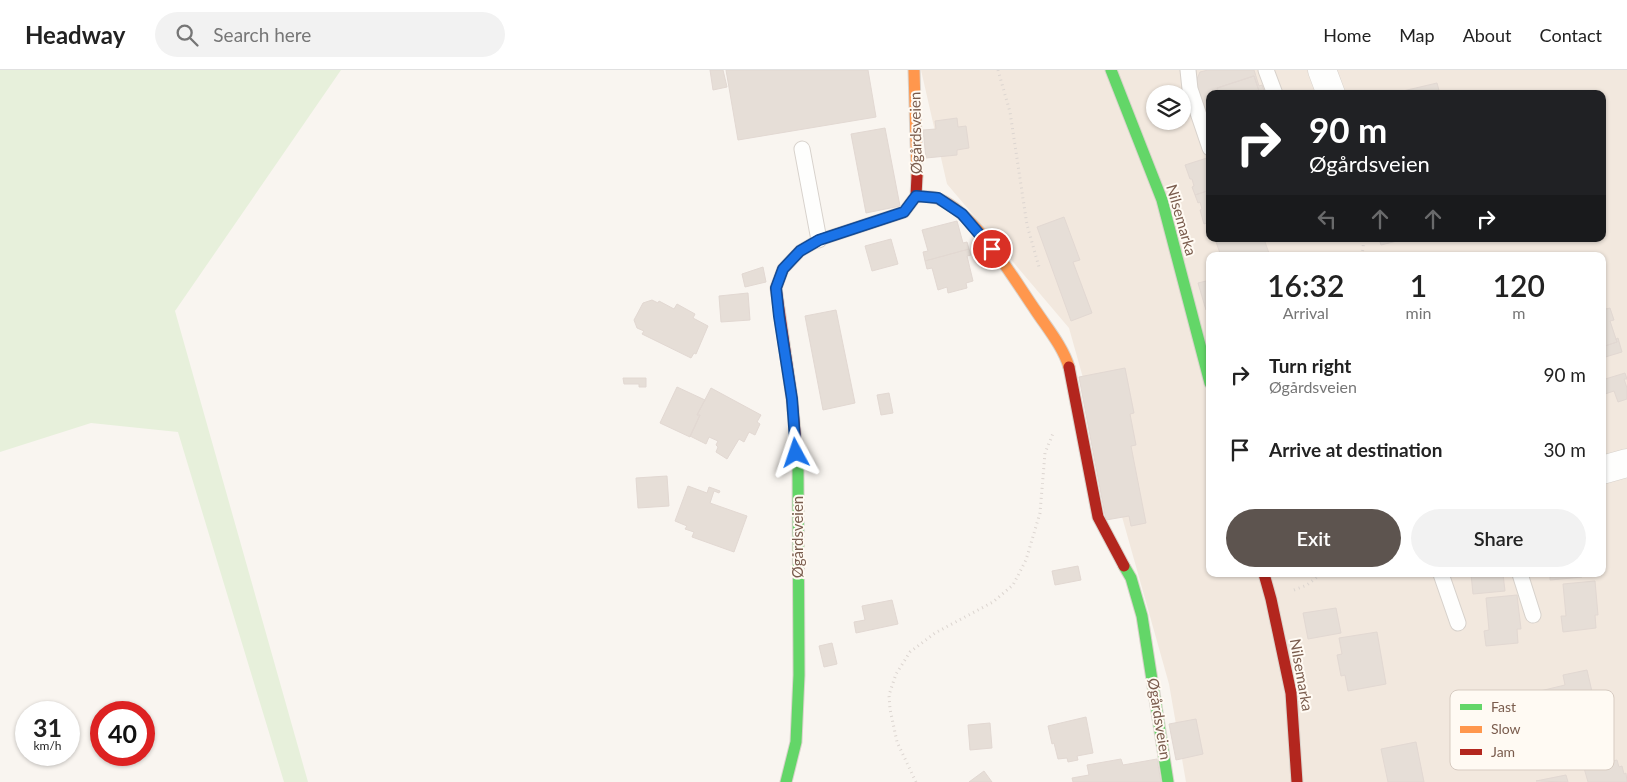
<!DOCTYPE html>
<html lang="en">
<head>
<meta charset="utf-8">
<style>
	body { margin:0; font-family:Lato,sans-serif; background:#f2f2f2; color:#222; height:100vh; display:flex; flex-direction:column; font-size:19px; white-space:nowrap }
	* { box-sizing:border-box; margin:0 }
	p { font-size:16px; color:#767676 }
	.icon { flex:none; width:28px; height:28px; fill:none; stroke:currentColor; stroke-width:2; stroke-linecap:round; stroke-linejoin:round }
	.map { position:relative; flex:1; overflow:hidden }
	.sheet { position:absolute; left:1206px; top:182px; width:400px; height:325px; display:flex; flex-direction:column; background:#fff; border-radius:10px; box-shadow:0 1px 4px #0004 }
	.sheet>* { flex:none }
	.banner { position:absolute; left:1206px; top:20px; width:400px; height:152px; border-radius:10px; box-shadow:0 1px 4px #0004; background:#202124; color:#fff; overflow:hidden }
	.controls { position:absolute; left:1146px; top:15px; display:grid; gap:10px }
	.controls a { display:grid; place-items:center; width:45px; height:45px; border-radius:50%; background:#fff; box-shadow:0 1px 4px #0004; font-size:25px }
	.speed { position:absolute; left:15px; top:631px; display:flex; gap:10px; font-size:25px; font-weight:700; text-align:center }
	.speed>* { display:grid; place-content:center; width:65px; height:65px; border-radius:50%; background:#fff; box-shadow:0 1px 4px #0004; line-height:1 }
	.speed small { font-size:12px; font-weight:400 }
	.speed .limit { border:8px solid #d22; background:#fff; color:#111 }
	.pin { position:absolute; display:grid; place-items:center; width:42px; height:42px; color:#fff; margin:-21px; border:2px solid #fff; border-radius:50%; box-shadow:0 1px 5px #0007 }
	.me { position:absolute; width:55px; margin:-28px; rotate:355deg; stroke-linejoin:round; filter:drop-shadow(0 0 4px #0008) }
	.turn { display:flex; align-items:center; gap:18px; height:105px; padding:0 20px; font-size:22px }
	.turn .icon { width:65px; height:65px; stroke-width:2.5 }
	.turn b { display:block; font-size:35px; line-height:42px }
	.lanes { display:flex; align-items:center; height:48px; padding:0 20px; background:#0003; justify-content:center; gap:25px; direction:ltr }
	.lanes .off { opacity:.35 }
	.eta { display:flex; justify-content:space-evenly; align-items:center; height:85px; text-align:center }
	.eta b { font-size:30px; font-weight:600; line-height:35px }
	.primary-button { display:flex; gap:10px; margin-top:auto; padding:10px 20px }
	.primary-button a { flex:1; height:58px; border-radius:30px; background:#5d544f; color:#fff; font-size:20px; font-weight:600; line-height:58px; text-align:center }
	.primary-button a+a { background:#f2f2f2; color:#222 }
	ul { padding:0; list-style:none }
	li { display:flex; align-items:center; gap:15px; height:75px; padding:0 20px }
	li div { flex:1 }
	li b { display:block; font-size:19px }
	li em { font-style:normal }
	header { display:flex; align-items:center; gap:30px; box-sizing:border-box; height:70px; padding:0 25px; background:#fff; border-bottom:1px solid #e0e0e0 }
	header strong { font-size:24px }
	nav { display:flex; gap:28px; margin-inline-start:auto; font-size:18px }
	.search { width:350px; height:45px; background:#f2f2f2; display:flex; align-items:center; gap:12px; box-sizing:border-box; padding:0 18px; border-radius:28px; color:#767676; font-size:19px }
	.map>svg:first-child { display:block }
	.residential { fill:#f2e8de; fill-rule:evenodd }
	.green { fill:#e7f0db }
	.building { fill:#e6ded7; stroke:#e2d8d2 }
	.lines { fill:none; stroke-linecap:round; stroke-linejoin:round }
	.lane-casing { stroke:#d7d1cb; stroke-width:17 }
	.street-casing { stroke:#d7d1cb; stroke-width:29 }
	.fast-casing { stroke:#d9d2cb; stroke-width:13 }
	.slow-casing { stroke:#d9d2cb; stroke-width:13 }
	.jam-casing { stroke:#d9d2cb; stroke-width:13 }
	.path { stroke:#dcd5d0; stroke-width:3; stroke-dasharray:1 4; stroke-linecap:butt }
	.lane { stroke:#fefefd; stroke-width:15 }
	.street { stroke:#fefefd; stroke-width:28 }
	.fast { stroke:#63d668; stroke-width:11 }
	.slow { stroke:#ff974d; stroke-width:11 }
	.jam { stroke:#b3261e; stroke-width:11 }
	.route-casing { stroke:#114b97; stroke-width:12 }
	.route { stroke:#1a73e8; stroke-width:9 }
	.labels { text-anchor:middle; stroke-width:4; stroke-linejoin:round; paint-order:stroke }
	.street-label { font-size:15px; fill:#7a5c4d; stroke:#fffaf3 }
	.key { fill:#fffaf3; stroke:#d7cbc1; stroke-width:1 }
	.key-label { font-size:14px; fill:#7a5c4d }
</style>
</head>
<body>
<header>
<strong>Headway</strong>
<div class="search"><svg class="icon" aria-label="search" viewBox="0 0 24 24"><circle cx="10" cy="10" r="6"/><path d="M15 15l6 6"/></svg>Search here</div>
<nav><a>Home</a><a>Map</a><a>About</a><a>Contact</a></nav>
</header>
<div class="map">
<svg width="1627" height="712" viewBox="0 0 1627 712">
	<rect width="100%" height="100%" fill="#f9f5f0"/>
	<!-- residential -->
	<path class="residential" d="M921,0H1627V712H1186L1169,614L1069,258L947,114ZM1155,24H1182V51H1155ZM1210,24H1602V169H1210ZM1210,186H1602V504H1210Z"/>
	<!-- green -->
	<path class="green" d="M0,0H341L175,241L308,712H284L178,362L91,353L0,382Z"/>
	<!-- building -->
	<path class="building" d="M710,0H723L727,17L713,20Z
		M726,0H868L876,47L738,70Z
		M1208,0H1254L1259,16L1262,15L1265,24H1260L1254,6L1217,18L1219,24H1210V65L1194,16L1200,2Z
		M1254,6L1260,24H1219L1217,18Z
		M1437,13L1440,24H1403V21Z
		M957,48L958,57L966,56L969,78L957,80V85L926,88L923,60L936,59L935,51Z
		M885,58L900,136L866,143L851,64Z
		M1210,87V120L1195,125L1192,117L1194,116L1192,109H1190L1185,95Z
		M1210,120V152L1204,154L1200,140L1202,139L1200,132L1198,133L1195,125Z
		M1064,147L1080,190L1073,192L1092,243L1071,251L1037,157Z
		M957,151L963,173L967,172L969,179L925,191L923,182L928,181L922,160Z
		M891,169L898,194L872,201L865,176Z
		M1215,169H1264L1270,186H1221Z
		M1379,169H1405L1381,175Z
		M969,179L971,185L967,186L973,211L966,213L967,218L948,223L947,217L938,220L932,198L927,199L925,191Z
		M763,197L766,212L745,217L742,204Z
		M1210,210V238L1206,240L1198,213Z
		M748,223L750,250L721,252L719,226Z
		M1602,229L1606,239L1610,238L1614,250L1610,251L1617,272L1602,277Z
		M652,230L658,233L659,231L674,239L677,234L695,244L693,248L708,256L696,284L694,283L691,288L642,264L644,261L637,258L634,250L643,233Z
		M836,240L855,333L823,340L805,246Z
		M1618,268L1622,282L1602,288V277L1617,272L1616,269Z
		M1125,298L1134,343L1130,344L1136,375L1131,376L1146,453L1131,456L1129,446L1106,450L1079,307Z
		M1625,303L1627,309H1624L1627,318V329L1618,332L1614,321L1602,325V310Z
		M623,308H646V317H639V314H624Z
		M677,317L705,330L697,345H700L690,367L660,353Z
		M711,318L761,345L757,352L760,354L755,365L749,362L744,372L739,369L727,389L716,382L718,377L716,375L718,371L709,367L706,374L690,366L700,345H697Z
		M889,323L893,343L881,345L877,325Z
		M667,406L669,436L638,438L636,408Z
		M688,416L707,423L709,417L720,421L719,423L714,421L710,433L747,446L734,482L692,467L694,462L685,459L687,456L675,451Z
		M1078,496L1081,510L1055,515L1052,501Z
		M1471,504H1503L1505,521L1473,524Z
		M1550,504H1582V507L1550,510Z
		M1595,511L1598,545H1595L1596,558L1563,562L1561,546H1566L1563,514Z
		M1517,525L1521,559H1517L1518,573L1486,576L1484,561L1489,560L1486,528Z
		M892,530L898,554L856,563L854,552L865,550L862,536Z
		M1336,538L1341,563L1308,569L1303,543Z
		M1377,562L1386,614L1348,621L1345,605L1341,606L1337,585L1342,584L1339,568Z
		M832,573L837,594L824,597L819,576Z
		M1587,600L1593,626L1570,632L1573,646L1522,658L1515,627L1565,615L1563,605Z
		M1086,647L1093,683L1077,686L1078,690L1068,692L1067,688L1058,689L1054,673L1052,674L1048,656Z
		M1196,649L1203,684L1176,690L1169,654Z
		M990,653L992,678L970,680L968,655Z
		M1416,672L1424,712H1388L1381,679Z
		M1121,689L1123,695L1157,689L1161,712H1073L1072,708L1089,705L1087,695Z
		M1617,690L1619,697L1622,696L1624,704L1626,703L1627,712H1588L1584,698Z
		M984,701L992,712H969Z
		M1566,705L1568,712L1536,711Z"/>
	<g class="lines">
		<defs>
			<path id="lane" d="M1188,0L1190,19L1210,78
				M1266,0L1275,24
				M802,79L819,170
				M1441,504L1458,553
				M1520,504L1533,545"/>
			<path id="street" d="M1322,0L1331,24
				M1602,400L1627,393"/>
			<path id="fast" d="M1111,0L1162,130L1210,313
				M1124,496L1131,508L1142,546L1168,712
				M786,712L796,672L799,605L798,400L796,373"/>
			<path id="slow" d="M914,0L917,106
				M916,126C923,127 933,126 939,129C977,145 1013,208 1036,241C1048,259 1063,277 1069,297"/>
			<path id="jam" d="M1069,297L1098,447L1124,496
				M796,373L792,329L776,218L783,199L800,181L819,170L904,142L916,126L917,106
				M1264,504L1271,529L1291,623L1297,712"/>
		</defs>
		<!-- lane casing -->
		<use href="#lane" class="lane-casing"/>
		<!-- street casing -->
		<use href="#street" class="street-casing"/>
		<!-- fast casing -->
		<use href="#fast" class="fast-casing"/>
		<!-- slow casing -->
		<use href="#slow" class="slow-casing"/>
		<!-- jam casing -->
		<use href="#jam" class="jam-casing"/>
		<!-- path -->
		<path class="path" d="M998,0L1010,42L1027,155L1039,197
			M1362,186L1364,169
			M1294,520L1307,515L1321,504
			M916,712L897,672L890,639L889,625L896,604L910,582L935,563L993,532L1013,515L1026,490L1040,443L1045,383L1054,361"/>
		<!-- lane -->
		<use href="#lane" class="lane"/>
		<!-- street -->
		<use href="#street" class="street"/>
		<!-- fast -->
		<use href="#fast" class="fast"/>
		<!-- slow -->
		<use href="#slow" class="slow"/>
		<!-- jam -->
		<use href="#jam" class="jam"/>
	</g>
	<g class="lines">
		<defs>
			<path id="route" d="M796,383L792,329L779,246L776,218L783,199L800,181L819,170L904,142L916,126L938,128L962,144L992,179"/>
		</defs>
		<!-- route casing -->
		<use href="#route" class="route-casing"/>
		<!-- route -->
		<use href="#route" class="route"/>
	</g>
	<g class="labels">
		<!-- street labels -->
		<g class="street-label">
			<text transform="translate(916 63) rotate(-91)" y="5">Øgårdsveien</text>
			<text transform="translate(1181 150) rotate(74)" y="5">Nilsemarka</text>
			<text transform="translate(798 467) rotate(-90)" y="5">Øgårdsveien</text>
			<text transform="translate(1301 605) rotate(80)" y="5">Nilsemarka</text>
			<text transform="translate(1159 649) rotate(81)" y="5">Øgårdsveien</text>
		</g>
	</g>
	<!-- legend -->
	<rect x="1450" y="620" width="164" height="80" rx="8" class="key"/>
	<rect x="1460" y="634" width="22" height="6" fill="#63d668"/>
	<rect x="1460" y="656" width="22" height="7" fill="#ff974d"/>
	<rect x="1460" y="679" width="22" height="6" fill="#b3261e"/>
	<g class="key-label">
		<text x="1491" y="642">Fast</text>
		<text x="1491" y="664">Slow</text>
		<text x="1491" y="687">Jam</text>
	</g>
</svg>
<div class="controls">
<a><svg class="icon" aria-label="layers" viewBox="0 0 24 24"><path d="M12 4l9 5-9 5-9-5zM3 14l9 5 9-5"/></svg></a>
</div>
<div class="speed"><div>31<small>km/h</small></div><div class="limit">40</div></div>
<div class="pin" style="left:992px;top:179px;background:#d93025"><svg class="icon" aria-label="arrive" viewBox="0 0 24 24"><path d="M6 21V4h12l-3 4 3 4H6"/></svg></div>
<svg class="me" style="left:796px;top:383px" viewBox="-20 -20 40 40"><path d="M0-17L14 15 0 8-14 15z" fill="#1a73e8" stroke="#fff" stroke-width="4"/></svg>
<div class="banner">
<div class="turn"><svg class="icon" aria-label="right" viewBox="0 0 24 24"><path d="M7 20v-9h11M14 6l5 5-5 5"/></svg><div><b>90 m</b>Øgårdsveien</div></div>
<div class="lanes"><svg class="icon off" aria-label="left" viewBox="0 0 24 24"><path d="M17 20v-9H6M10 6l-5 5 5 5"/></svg><svg class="icon off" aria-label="ahead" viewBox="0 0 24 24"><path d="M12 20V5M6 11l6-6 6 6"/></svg><svg class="icon off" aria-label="ahead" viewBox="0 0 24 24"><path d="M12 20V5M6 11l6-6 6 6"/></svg><svg class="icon" aria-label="right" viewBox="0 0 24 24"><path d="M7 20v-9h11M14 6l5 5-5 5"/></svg></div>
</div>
<section class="sheet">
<div class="eta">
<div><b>16:32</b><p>Arrival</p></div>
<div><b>1</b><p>min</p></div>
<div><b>120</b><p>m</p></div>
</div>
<ul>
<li><svg class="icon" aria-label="right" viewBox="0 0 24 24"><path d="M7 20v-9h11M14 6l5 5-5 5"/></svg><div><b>Turn right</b><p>Øgårdsveien</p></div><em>90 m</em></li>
<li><svg class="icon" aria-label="arrive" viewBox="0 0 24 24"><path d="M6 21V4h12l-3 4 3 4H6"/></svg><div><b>Arrive at destination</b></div><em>30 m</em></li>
</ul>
<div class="primary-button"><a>Exit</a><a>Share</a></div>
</section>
</div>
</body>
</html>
